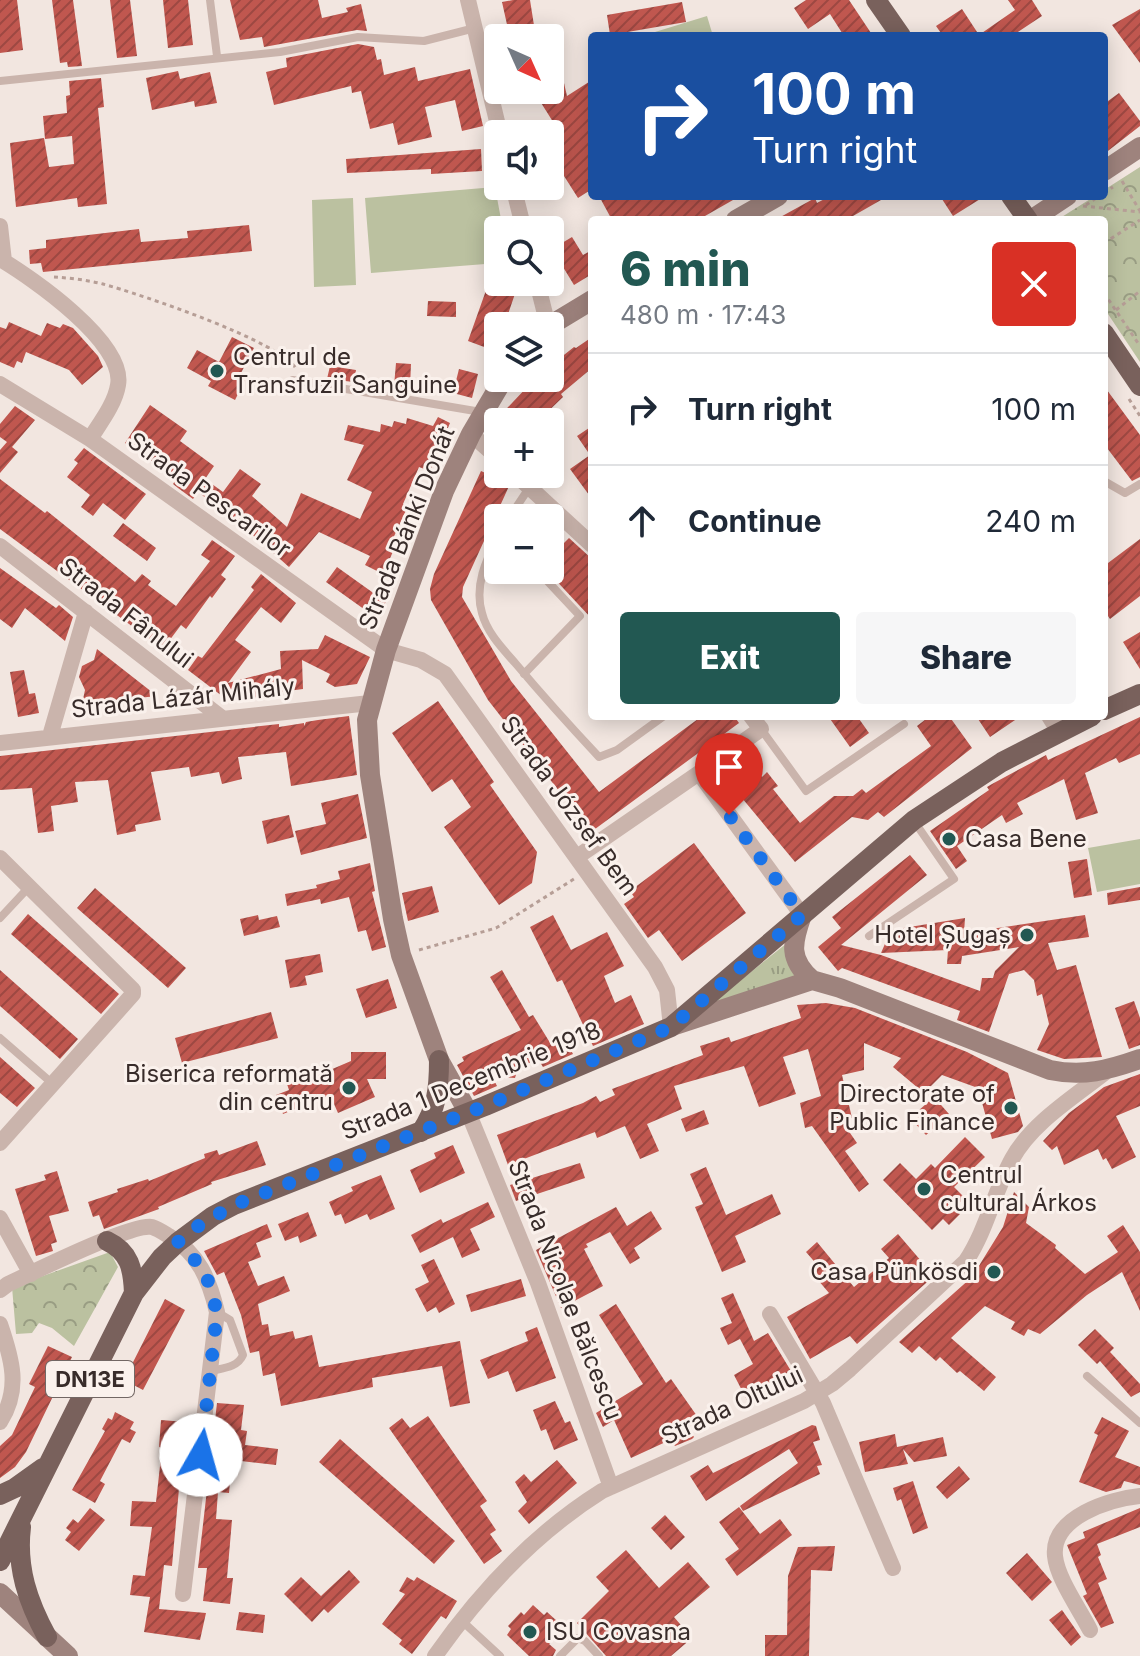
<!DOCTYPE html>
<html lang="en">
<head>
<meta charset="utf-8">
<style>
	body { margin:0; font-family:Inter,sans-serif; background:#f6f6f7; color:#1f2937; height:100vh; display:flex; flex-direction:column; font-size:30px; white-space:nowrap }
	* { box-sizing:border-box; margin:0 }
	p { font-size:26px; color:#747a83 }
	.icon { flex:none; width:44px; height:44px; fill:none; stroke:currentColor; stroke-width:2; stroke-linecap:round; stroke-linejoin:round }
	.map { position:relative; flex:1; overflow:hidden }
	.panel { position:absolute; left:588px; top:216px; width:520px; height:504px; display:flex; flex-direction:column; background:#fff; border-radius:8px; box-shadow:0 4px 20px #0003 }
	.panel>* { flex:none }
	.guide { position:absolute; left:588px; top:32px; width:520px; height:168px; border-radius:8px; box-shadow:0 4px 20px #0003; background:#1a4fa0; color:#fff; overflow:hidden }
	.needle { width:52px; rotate:135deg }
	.tools { position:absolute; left:484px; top:24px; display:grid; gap:16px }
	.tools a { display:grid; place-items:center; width:80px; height:80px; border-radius:8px; background:#fff; box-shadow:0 4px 20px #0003; font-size:40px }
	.pin { position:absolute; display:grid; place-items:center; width:68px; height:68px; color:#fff; margin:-82px -34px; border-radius:50% 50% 50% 0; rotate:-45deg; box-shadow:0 0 8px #0007 }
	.pin .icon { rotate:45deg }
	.me { position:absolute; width:88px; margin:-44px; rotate:7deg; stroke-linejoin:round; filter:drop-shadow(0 0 6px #0008) }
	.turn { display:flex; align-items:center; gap:28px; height:168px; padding:0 32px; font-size:36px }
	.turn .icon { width:104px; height:104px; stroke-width:2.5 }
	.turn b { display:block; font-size:56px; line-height:68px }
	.round { display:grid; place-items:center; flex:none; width:84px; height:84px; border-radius:8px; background:#f6f6f7 }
	.headline { display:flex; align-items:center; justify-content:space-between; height:136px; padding:0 32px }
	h1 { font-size:48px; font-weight:800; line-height:60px; color:#225852 }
	.cta { display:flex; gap:16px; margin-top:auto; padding:16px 32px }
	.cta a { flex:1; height:92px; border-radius:8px; background:#225852; color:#fff; font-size:32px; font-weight:800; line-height:92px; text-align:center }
	.cta a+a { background:#f6f6f7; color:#1f2937 }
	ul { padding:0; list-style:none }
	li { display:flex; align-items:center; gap:24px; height:112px; padding:0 32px; border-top:2px solid #e0e1e3 }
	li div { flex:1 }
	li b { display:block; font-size:30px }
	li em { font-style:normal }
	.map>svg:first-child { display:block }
	.grass { fill:url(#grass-tufts) }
	.park { fill:url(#park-crowns) }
	.pitch { fill:#bbc1a0 }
	.building { fill:url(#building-hatch) }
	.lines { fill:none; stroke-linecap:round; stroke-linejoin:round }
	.path { stroke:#b69e96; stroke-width:3; stroke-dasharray:4 4; stroke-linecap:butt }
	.lane { stroke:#cab4ac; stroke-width:8 }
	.street { stroke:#cab4ac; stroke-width:16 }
	.secondary { stroke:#9e837d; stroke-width:20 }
	.primary { stroke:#79615c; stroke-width:20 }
	.route { stroke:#1a73e8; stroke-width:14; stroke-dasharray:0 25.2 }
	.poi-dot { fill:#225852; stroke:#faf1ec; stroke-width:3 }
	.labels { text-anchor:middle; stroke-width:6; stroke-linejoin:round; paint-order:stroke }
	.shield { fill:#faf1ec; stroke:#726764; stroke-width:2 }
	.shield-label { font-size:22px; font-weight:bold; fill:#382c2a }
	.poi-label { font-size:24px; fill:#382c2a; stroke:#faf1ec; text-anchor:start }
	.street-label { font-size:24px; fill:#382c2a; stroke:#faf1ec }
</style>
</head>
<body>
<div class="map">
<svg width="1140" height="1656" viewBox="0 0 1140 1656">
	<defs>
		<pattern id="grass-tufts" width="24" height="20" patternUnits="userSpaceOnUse" patternTransform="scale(2)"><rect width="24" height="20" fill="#bbc1a0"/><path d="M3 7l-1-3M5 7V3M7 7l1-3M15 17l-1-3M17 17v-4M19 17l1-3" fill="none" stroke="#999d83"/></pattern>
		<pattern id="park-crowns" width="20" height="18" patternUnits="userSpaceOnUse" patternTransform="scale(2)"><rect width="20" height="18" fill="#bbc1a0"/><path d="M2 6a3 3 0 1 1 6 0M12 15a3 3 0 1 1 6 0" fill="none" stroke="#999d83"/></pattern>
		<pattern id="building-hatch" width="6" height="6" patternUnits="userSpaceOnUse" patternTransform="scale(2)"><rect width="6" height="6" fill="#c0574f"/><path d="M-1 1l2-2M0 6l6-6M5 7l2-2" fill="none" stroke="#9d4842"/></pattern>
	</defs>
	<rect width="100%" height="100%" fill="#f2e6e0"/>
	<!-- grass -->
	<path class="grass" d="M787,943L800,978L702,1011Z"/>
	<!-- park -->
	<path class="park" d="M1140,167V362L1104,308V220H1057L1095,196H1104V190Z
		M110,1252L118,1267L74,1346L52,1328L39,1323L32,1333L16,1334L12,1287Z"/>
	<!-- pitch -->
	<path class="pitch" d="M707,16L713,36H642Z
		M495,187L503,230H498V263L371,273L365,198Z
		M353,198L356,285L314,287L312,200Z
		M1140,839V884L1097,892L1088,848Z"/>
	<!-- building -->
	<path class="building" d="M0,0H17L23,50L0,53Z
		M52,0H73L82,66L68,67L67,62L60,63Z
		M110,0H130L137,56L117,58Z
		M163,0H188L193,45L168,48Z
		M230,0H318L322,18L348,12L346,8L361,4L367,31L357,30L264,47L262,37L240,40Z
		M513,0H530L536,38H510L502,2Z
		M806,0H849L873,36H844L830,14L808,29L794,8Z
		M1008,0H1032L1042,16L1012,36H943L936,26L962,9L979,35L1015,10Z
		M682,2L686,22L610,35L607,15Z
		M1140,9V63L1112,25Z
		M358,44L374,47L377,60L381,59L384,75L415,67L418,81L470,69L483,126L462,131L455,100L425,107L432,137L398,145L393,123L370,129L361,91L352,93L351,86L274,105L266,72L287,67L286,58Z
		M550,44H555L567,96L592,80V189L578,198L550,154V139L560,133L533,90H550Z
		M178,71L180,79L210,72L217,103L195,107L194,101L152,110L146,78Z
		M101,78L104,107L98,108L107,204L78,207L77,198L16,207L10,143L44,138L49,167L74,164L72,136L45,139L43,116L67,113L66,96L70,95L69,81Z
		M1119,93L1140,121V126L1104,154V104Z
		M481,149L482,171L431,174V169L347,173L346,159Z
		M599,196H740L698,220H612Z
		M830,196H888L846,220H775L815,198L817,203Z
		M940,196H985L953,216Z
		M249,225L252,251L43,272L41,263L30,264L29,250L46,248V240L139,229L141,242L188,238L187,231Z
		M572,237L583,255L592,250V274L574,285L552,249Z
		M489,282H519L504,326H498L495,351L468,341Z
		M428,301L456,302V317L427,316Z
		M9,322L41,336L47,323L60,328L63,324L73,328L98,356L103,367L82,385L69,370L26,352L22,363L17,361L14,368L0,362V327L6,329Z
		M232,337L254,348L241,373L247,376L235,400L208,386L211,381L187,368L197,350L219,362Z
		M592,337V368L561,394L563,397L537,422H494L529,385L521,378H550V366L574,347L576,348Z
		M396,363L411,364L410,387L394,386Z
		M330,366L356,370L354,382L327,379Z
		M459,369L478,374L472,398L453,393Z
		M1104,386L1140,435V477L1132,481L1104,444Z
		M150,405L187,431L180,441L214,466L205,479L223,492L240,469L261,484L252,496L287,527L301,493L360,519L372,492L347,480L364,445L344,440L348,425L380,432L381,424L392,427L394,421L406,424L407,418L433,426L438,417L450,423L430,471L419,467L403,504L408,506L390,545L395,547L383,574L365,565L370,556L319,532L289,567L238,522L198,492L193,499L178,488L173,484L177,478L125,443Z
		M15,406L35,420L12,447L18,452L0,473V450L7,442L0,437V424Z
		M592,426V499L570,469L590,455L577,436Z
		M84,448L146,494L125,520L103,503L93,516L81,507L90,495L67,477L78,463L74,460Z
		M481,471L510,484L463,587L462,597L511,681L599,792L702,716H734L739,723L591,832L488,700L431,600L430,589L434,574Z
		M0,479L45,513L47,511L135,582L142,574L151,581L148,585L176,606L210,561L201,555L212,540L235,556L221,575L226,579L212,598L210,596L186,629L181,625L163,649L0,529Z
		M123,523L156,548L147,561L113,536Z
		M569,538L592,559V619L550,574V557Z
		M1140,539V596L1110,619L1104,610V566Z
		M337,567L386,602L375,617L326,582Z
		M0,568L56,608L59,605L73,617L65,641L25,608L12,628L0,619Z
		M261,574L296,603L281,623L261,607L235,640L251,652L228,683L281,669L280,651L318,649L325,635L370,657L357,684L335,687L326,682L330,674L302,660L303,689L265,694V696L236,700L229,695L226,699L188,670L198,656L202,658L254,590L251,587Z
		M1140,632V669L1123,642Z
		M97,649L157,696L82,704L85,690L79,677L82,666L94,660Z
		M24,670L29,694L35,693L39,713L18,717L10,672Z
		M438,701L494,782L490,785L537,852L532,883L499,905L444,827L471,807L452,779L432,792L392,733Z
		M349,716L357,775L291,786L286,752L238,757L242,779L222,784L219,772L191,777L189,767L151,772L161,820L135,825L136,831L117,835L108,780L75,782L78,802L51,806L54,831L38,833L32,788L0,790V756L279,724V727L304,723V726L306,722L318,720Z
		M828,716H857L869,733L850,747Z
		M930,716H949L972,748L884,817L878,812L868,820L852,817L795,862L727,780L751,762L762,777L767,772L778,786L773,789L800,823L834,796H853L862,789L866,793L931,746L917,726Z
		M976,716H1021L990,737Z
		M1140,717V754L1119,763L1116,758L1085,773L1098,813L1076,820L1064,779L1017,803L1023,814L1006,823L1002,815L957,846L967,861L956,869L930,831L989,790L987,787L992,784L1046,755L1048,760Z
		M358,794L367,838L301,855L295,831L326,824L321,803Z
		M289,815L294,837L267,844L262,821Z
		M694,843L746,913L682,961L659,930L648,938L624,904L634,897L630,891Z
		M910,855L927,875L841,945L881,955L980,991L982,978H993L995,971L1019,947L962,956L961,964H947L948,950L881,953L891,930L965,918L964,933L1085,915L1089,937L1048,943L1057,970L1076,965L1102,1057L1064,1059L1037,1050L1049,1024L1042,994L1037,996L1034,980L1024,970L1009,974L989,1032L957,1020L960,1011L842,968L838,971L818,947L841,928L832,917Z
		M1087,859L1092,895L1074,898L1068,862Z
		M370,863L375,891L372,892L386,947L372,951L366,930L358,932L349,897L321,904L320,899L287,906L285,894L317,888L316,885L340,879L338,871Z
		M432,886L439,912L408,921L402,893Z
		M1140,887V900L1108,905L1107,893Z
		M95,888L186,968L168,988L77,908Z
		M28,914L119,994L101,1014L11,934Z
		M258,915L259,920L277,916L280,927L244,936L240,919Z
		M553,915L571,950L607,932L624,966L604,976L615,1003L631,995L644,1024L593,1046L562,980L557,982L530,927Z
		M320,954L323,972L305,976L307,985L290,988L285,960Z
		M0,970L78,1039L60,1059L0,1006Z
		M502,970L529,1017L533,1015L552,1046L565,1039L573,1054L543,1067L538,1059L518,1068L515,1078L492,1076L497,1086L474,1096L457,1065L464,1061L462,1057L521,1030L490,977Z
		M388,979L397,1008L366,1018L356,989Z
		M1134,1001L1140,1018V1045L1129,1049L1115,1008Z
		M826,1003L855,1008L967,1052L1008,1073L1023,1126L1018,1132L992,1139L978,1088L942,1075L924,1093L893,1067L901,1058L864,1043V1070L842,1075L852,1118L841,1120L857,1143L845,1151L869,1184L859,1192L812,1126L805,1128L800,1103L821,1096L808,1049L783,1057L796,1094L759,1107L744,1066L674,1086L682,1109L647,1124L659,1151L640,1159L625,1126L597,1138L595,1132L508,1165L497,1135L583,1103L596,1096L600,1102L615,1095L612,1089L703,1055L700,1046L729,1037L731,1042L801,1018L797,1005Z
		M271,1012L278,1038L182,1063L175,1038Z
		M351,1052H386V1079H367L375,1097L338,1113L330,1095L283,1114L276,1095L289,1090L285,1078L313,1067L316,1076L351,1061Z
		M0,1057L35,1088L17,1107L0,1093Z
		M1140,1074V1106L1116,1116L1136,1157L1112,1169L1106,1158L1103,1160L1098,1149L1064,1165L1057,1146L1052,1150L1043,1141L1069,1113L1104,1087Z
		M934,1097L949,1114L926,1135L910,1118Z
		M704,1110L709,1124L686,1132L681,1119Z
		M965,1137L985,1157L954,1187L965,1198L956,1206L962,1212L949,1225L943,1219L932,1230L883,1180L900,1163L916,1179L931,1164L935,1168Z
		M257,1141L266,1165L211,1182L212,1184L158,1207L159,1209L104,1229L99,1215L93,1217L88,1202L118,1192L117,1189L148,1179L149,1181L205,1158L204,1154L217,1150L219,1155Z
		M453,1145L465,1173L420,1193L410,1170L436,1158L434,1153Z
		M580,1163L585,1178L516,1201L510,1185Z
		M706,1167L726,1215L772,1194L781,1214L735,1236L746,1262L722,1272L695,1207L703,1204L690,1174Z
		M57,1171L69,1211L49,1216L57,1242L51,1244L53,1251L36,1256L15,1189L46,1180L44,1175Z
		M381,1175L395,1209L370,1220L367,1214L345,1224L341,1214L335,1216L329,1202L353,1191L351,1187Z
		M1014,1192L1029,1207L1026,1223L1056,1245L1055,1248L1085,1274L1118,1252L1107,1236L1123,1225L1140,1252V1311L1122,1272L1087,1295L1040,1334L1028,1329L1024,1336L1011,1329L1015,1322L985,1306L951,1338L996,1377L984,1391L960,1371L957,1373L940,1357L936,1361L919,1346L912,1353L899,1342L972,1277L1003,1227Z
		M488,1202L495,1217L470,1229L480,1250L462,1258L453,1237L420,1253L411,1235L441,1219L443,1223Z
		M616,1207L627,1226L651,1211L662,1229L634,1248L640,1258L630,1264L610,1232L586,1244L588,1247L584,1249L603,1286L561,1308L536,1250Z
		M308,1212L317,1236L300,1243L298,1236L285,1241L278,1224Z
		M267,1224L272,1237L256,1243L261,1257L248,1262L258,1286L284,1276L290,1291L258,1304L262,1325L268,1324L270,1336L293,1331L295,1339L312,1335L319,1367L460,1341L470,1403L450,1407L442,1366L372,1378L373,1387L281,1406L275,1373L263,1376L259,1351L250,1353L241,1315L224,1272L217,1275L204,1251Z
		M898,1234L934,1276L857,1344L850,1336L810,1359L787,1317L829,1293L812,1273L819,1267L806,1252L817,1242L854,1287L889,1258L881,1249Z
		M434,1259L455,1304L439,1313L436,1307L427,1312L415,1289L429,1282L421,1265Z
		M521,1279L526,1296L471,1312L466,1295Z
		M733,1293L754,1341L768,1333L791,1371L763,1386L768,1396L750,1406L734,1375L753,1364L740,1339L728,1345L720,1328L732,1323L721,1298Z
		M165,1299L185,1310L143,1390L124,1380Z
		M616,1304L666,1383L671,1379L697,1416L685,1424L694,1437L692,1439L675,1446L670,1440L631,1458L614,1420L603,1427L596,1413L643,1384L599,1315Z
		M537,1327L556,1378L516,1392L508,1371L488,1379L480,1360L528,1341L525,1332Z
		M1095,1329L1114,1348L1110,1352L1140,1384V1392L1131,1397L1100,1361L1097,1364L1078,1345Z
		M48,1346L72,1357L26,1452L15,1467L0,1478V1446L12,1435L35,1387L29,1384Z
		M555,1401L565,1423L570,1421L578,1440L554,1450L546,1429L541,1431L533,1410Z
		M217,1403L244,1405L241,1430L247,1431L245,1445L278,1449L276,1465L232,1460L229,1493L218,1492L216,1519L232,1520L227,1578H233L230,1604L203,1601L207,1568H198Z
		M115,1412L134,1422L130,1429L136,1432L130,1443L122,1439L100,1481L105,1484L95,1503L72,1490L105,1431L102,1429L108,1418L112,1420Z
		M428,1416L487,1501L480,1506L496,1530L490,1534L502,1551L484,1564L389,1428L402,1418L410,1428Z
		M1102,1417L1129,1431L1115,1457L1140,1467V1485L1124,1481L1121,1488L1106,1492L1079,1482L1098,1435L1094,1433Z
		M161,1420L185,1422L172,1566L164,1565L159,1609L206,1613L200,1640L144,1632L150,1597L130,1595L133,1575L145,1576L152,1527L130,1526L132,1501L156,1502L162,1448L159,1447Z
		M812,1425L816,1426L820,1440L813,1442L822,1465L817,1466L820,1474L743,1511L740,1506L798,1463L789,1449L706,1501L690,1476L708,1465L713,1473Z
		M895,1434L897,1447L943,1437L947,1456L914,1462L903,1449L908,1464L865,1472L859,1442Z
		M340,1439L455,1541L434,1564L319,1462Z
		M557,1460L577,1483L529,1524L518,1511L527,1502L515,1482L524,1474L531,1482Z
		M959,1466L970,1479L947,1499L936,1487Z
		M913,1481L928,1528L913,1534L901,1499L897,1501L893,1488Z
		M739,1507L760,1534L780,1519L792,1535L737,1576L725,1559L739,1549L719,1522Z
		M90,1508L105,1520L79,1551L65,1540L71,1532L66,1528L73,1519L78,1523Z
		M1140,1508V1527L1097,1544L1101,1555L1098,1557L1107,1579L1098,1583L1114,1623L1101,1628L1083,1596L1087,1594L1067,1545L1085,1538L1083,1532Z
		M665,1515L685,1537L671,1550L651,1528Z
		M835,1546L832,1571L811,1570L809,1656H765V1635H787L788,1576L798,1547Z
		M626,1550L659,1588L688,1562L710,1587L674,1617L692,1638L671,1656H606L577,1623L609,1591L596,1577Z
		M1027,1553L1052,1582L1032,1601L1006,1573Z
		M349,1570L360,1582L328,1613L324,1609L312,1622L284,1594L301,1577L321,1596Z
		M407,1577L414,1581L417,1577L457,1601L446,1619L441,1616L412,1654L399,1644L402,1640L382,1624L405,1594L399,1591Z
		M533,1605L544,1615L547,1612L557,1621L548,1630L556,1637L549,1644L556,1650L553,1656H529L507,1635L511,1629L508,1626L521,1612L524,1615Z
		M1062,1610L1081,1637L1071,1646L1049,1620Z
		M239,1612L265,1615L263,1633L236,1630Z"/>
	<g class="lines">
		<!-- path -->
		<path class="path" d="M1122,181L1140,211
			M1104,193L1113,187
			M1086,205L1099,196
			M1083,206L1140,212
			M1104,243L1140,220
			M54,277C70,278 87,280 103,284C139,294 281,341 297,370
			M1104,293L1140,346
			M1116,310L1140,291
			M1129,399L1140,416
			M419,950L496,928L574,879"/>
		<!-- lane -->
		<path class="lane" d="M210,0L217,56
			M0,81L280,52L358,37L424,41L475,28
			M293,380L481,412
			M1104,481L1125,493L1140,484
			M509,518L529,488
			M498,536C486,560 474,586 482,613C487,633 503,649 516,664C543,696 570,726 599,757L617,750L664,716
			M524,674L580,616L537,570
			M761,729L806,791L904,724
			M0,918L29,887
			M869,936L954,879L914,821
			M0,1038L53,1084
			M211,1371C224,1368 238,1367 243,1355L230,1320L217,1312
			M1087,1376L1140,1423
			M462,1621L500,1656
			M560,1656L578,1638L585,1641L599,1656"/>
		<!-- street -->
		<path class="street" d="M468,0L500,134
			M513,186L524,230
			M0,226L4,261
			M0,259C32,278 126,343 118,385C115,404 100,423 90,439
			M537,282L548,326
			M0,384L90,439L386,650L421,660L445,674L655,967L667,990L671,1027
			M471,434L498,458
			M515,474L592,545
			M0,546L222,718
			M1049,716L1059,732
			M50,736L86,612
			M0,743L370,703
			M699,773L761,729L751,716
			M577,857L699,773L802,915
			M0,858L133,990V994L0,1143
			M468,1112L538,1283L611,1487
			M0,1218L31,1274
			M0,1290L8,1284C32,1273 132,1223 152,1227C158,1229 164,1233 169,1236C199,1254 209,1279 217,1312L183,1594
			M770,1314L823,1403L893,1568
			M0,1324C12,1359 21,1389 0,1422
			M1090,1630C1080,1610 1057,1578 1055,1556C1051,1517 1110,1499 1140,1496
			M435,1656C480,1592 535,1533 602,1491L804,1401L832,1384L850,1369L966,1261C987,1229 994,1192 1012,1159C1032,1122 1076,1096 1108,1070"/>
		<!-- secondary -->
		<path class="secondary" d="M1104,171L1140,147
			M736,220L778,196
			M1031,220L1067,196
			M549,326L592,300
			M802,915C792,943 788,959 812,980
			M675,1025L812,980L840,988L1050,1070C1083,1077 1109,1070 1140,1059
			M468,1112L439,1060L401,955L393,919L370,775L367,720L386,650L444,491L471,434L504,378
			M0,1593L68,1656"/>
		<!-- primary -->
		<path class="primary" d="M876,0L901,36
			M1011,196L1028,220
			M1104,333L1140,386
			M1104,710L1140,694
			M421,1132C437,1108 439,1089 439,1060
			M107,1241C130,1252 133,1269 134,1293
			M0,1495L15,1488L43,1468
			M21,1527C16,1568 28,1602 47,1637
			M0,1561L134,1293L162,1257L178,1242L213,1216L234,1205L485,1106L671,1027L914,820L1002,762L1092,716"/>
	</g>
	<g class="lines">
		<!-- route -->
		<path class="route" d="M201,1455L217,1312L205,1271L178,1242L195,1228L234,1205L485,1106L671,1027L802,915L729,815"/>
	</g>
	<!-- markers -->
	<g class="poi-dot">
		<circle cx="217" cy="371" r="8"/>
		<circle cx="949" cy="839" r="8"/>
		<circle cx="1027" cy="935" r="8"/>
		<circle cx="349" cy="1088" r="8"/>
		<circle cx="1011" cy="1108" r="8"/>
		<circle cx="924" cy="1189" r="8"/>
		<circle cx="994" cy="1272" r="8"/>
		<circle cx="530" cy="1632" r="8"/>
	</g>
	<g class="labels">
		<!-- shield labels -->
		<rect class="shield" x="46" y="1361" width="88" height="36" rx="6"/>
		<g class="shield-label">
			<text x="90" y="1387">DN13E</text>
		</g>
		<!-- poi labels -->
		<g class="poi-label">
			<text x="233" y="365">Centrul de<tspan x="233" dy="28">Transfuzii Sanguine</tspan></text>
			<text x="965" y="847">Casa Bene</text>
			<text x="1011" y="943" text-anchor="end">Hotel Șugaș</text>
			<text x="333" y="1082" text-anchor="end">Biserica reformată<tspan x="333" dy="28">din centru</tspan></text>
			<text x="995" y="1102" text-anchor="end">Directorate of<tspan x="995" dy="28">Public Finance</tspan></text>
			<text x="940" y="1183">Centrul<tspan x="940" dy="28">cultural Árkos</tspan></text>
			<text x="978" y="1280" text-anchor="end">Casa Pünkösdi</text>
			<text x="546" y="1640">ISU Covasna</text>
		</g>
		<!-- street labels -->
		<g class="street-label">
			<text transform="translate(209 495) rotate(36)" y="8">Strada Pescarilor</text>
			<text transform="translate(407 528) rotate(-68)" y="8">Strada Bánki Donát</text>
			<text transform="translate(126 613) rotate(38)" y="8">Strada Fânului</text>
			<text transform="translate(183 698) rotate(-6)" y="8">Strada Lázár Mihály</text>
			<text transform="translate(569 806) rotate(54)" y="8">Strada József Bem</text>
			<text transform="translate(471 1081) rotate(-22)" y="8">Strada 1 Decembrie 1918</text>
			<text transform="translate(565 1290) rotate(69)" y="8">Strada Nicolae Bălcescu</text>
			<text transform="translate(732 1406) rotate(-25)" y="8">Strada Oltului</text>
		</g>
	</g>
</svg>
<div class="tools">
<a><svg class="needle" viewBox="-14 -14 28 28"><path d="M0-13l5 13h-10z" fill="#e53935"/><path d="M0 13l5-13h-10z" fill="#747a83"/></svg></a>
<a><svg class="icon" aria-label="sound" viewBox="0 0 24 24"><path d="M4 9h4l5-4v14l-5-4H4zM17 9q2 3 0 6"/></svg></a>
<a><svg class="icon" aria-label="search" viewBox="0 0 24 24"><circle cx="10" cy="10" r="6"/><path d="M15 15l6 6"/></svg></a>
<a><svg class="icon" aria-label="layers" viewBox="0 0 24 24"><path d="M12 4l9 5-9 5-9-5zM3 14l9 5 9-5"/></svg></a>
<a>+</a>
<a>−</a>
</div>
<div class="pin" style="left:729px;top:815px;background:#d93025"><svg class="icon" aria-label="arrive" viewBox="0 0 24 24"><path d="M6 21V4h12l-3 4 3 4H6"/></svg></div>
<svg class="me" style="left:201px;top:1455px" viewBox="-20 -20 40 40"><circle r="19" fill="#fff"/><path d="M0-13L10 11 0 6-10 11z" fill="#1a73e8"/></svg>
<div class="guide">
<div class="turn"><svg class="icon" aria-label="right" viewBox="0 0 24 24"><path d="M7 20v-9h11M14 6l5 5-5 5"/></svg><div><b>100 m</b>Turn right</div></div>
</div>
<section class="panel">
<div class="headline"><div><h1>6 min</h1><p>480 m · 17:43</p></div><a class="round" style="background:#d93025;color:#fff"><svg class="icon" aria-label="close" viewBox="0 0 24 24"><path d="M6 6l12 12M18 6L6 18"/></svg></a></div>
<ul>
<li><svg class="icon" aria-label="right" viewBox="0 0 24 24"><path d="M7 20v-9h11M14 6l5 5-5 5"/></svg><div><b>Turn right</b></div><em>100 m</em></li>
<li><svg class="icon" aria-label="ahead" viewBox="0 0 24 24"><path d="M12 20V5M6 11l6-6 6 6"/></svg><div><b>Continue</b></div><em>240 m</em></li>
</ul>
<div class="cta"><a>Exit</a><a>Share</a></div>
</section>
</div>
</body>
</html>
